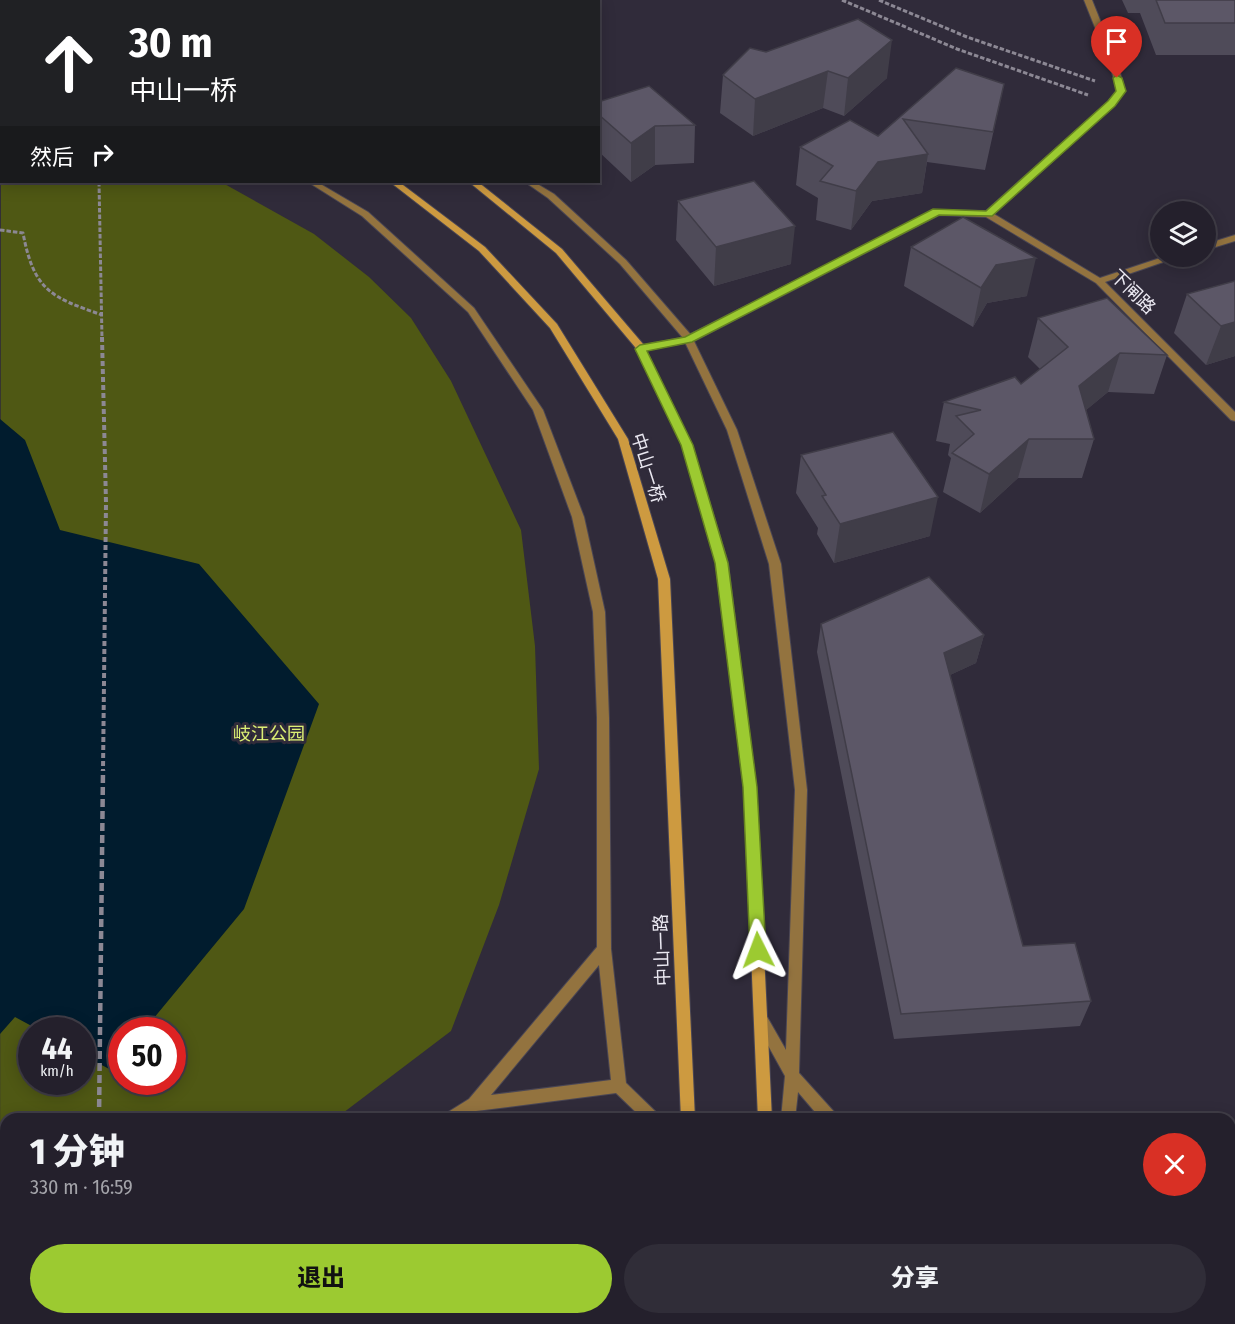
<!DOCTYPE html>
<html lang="zh">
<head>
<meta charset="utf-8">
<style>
	body { margin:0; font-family:"Fira Sans Condensed","Noto Sans SC",sans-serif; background:#302d38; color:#f1f3f6; height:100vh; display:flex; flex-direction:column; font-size:22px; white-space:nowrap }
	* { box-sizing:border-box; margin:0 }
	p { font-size:20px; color:#a3a3a9 }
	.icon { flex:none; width:33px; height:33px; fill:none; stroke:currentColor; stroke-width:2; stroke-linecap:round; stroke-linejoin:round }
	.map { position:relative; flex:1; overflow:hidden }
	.details { position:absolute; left:0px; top:1113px; width:1236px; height:212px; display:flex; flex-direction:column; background:#24202c; border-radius:18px 18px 0 0; box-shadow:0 3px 15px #0003,0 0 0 2px #413e48 }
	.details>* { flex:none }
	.hud { position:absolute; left:0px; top:0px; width:600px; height:183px; box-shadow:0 3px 15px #0003,0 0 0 2px #413e48; background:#202124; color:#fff; overflow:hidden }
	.tools { position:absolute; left:1150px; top:201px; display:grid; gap:12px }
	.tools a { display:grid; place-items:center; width:66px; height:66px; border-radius:50%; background:#24202c; box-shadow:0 3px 15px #0003,0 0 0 2px #413e48; font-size:30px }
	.speed { position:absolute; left:18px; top:1017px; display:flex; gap:12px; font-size:30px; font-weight:700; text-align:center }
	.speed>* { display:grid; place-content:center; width:78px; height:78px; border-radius:50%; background:#24202c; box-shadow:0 3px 15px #0003,0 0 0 2px #413e48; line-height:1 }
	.speed small { font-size:15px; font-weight:400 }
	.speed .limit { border:9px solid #d22; background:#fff; color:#111 }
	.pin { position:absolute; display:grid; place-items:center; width:51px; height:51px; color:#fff; margin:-62px -26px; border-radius:50% 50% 50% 0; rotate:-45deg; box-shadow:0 0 6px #0007 }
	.pin .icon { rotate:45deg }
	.me { position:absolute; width:66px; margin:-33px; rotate:357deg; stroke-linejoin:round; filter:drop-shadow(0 0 4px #0008) }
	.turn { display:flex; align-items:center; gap:21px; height:126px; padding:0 30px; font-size:27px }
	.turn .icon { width:78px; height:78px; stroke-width:2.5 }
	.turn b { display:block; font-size:42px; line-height:51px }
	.then { display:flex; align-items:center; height:57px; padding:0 30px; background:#0003; gap:12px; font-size:22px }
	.round { display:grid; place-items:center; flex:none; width:63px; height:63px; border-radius:32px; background:#302d38 }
	.overview { display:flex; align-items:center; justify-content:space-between; height:102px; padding:0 30px }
	h1 { font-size:36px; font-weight:800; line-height:45px }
	.cta { display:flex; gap:12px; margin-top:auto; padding:12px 30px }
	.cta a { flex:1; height:69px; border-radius:36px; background:#9cca31; color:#111; font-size:24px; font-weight:800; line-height:69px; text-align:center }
	.cta a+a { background:#302d38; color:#f1f3f6 }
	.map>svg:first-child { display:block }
	.green { fill:#4f5814; fill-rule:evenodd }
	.water { fill:#011c2e }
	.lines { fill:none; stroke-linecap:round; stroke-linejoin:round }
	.minor-casing { stroke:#4a4654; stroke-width:2 }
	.tertiary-casing { stroke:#4a4654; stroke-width:2 }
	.secondary-casing { stroke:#4a4654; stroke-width:2 }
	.path-far2 { stroke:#8c8894; stroke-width:3; stroke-dasharray:4.5 2; stroke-linecap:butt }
	.path-far1 { stroke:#8c8894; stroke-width:4; stroke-dasharray:5 3; stroke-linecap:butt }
	.path { stroke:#8c8894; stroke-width:4.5; stroke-dasharray:8 4; stroke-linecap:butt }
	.minor { fill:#93733f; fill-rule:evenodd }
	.tertiary { fill:#93733f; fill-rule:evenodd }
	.secondary { fill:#cd9a40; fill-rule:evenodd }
	.wall { fill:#4f4b59 }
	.shaded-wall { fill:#403d48 }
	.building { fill:#5c5767; stroke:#403d48; stroke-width:1.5 }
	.route { fill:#9cca31; stroke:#658320; stroke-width:1.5 }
	.labels { text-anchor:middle; stroke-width:6; stroke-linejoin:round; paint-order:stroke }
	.street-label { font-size:18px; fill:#ebe9f2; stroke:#302b3a }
	.park-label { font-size:18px; fill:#dcef74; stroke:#302b3a }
</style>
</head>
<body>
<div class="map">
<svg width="1235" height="1324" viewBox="0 0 1235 1324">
	<rect width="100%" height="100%" fill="#302b3a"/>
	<!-- green -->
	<path class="green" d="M1,94L2,182H221L314,234L369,277L411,318L451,381L521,530L535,646L539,769L499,905L451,1031L335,1119H6V1318L72,1319L64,1324H0ZM32,1030H82V1082H32ZM122,1030H172V1082H122Z"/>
	<!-- water -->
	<path class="water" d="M0,419L25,440L60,530L199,564L319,704L244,909L144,1030H122L121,1057L111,1070L83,1055L82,1030H39L15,1017L0,1034Z"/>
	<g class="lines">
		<defs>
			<path id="minor" d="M1084,0H1092L1118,65L1125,91L1114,106L994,214L1100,278L1166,256H1181L1105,282L1235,412V421L1231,420L1096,283L986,217L939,215L692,342L636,351V347L685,337L934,210L986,211L1108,102L1117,91L1110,65Z
				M1235,235V241L1206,250V244Z
				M204,1318H230L232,1324H207Z
				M1151,1318H1167L1169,1324H1153Z"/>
			<path id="tertiary" d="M243,0H252L241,2Z
				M313,0H322L311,2Z
				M308,182H317L368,212L474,308L543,410L584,517L605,612L609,718L611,949L626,1083L658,1114L660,1119H643L616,1093L476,1111L463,1119H443L445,1114L469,1099L597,947V718L593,612L572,517L533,410L468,312L362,216ZM599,965L611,1080L491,1095Z
				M525,182H534L554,194L626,260L691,335L737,430L781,564L807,790L799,1073L836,1114L838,1119H821L798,1092L795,1119H781L785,1076L754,1020L756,1015L761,1013L766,1015L786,1050L795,790L769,564L727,430L683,338L620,264L548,198Z
				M1235,1175V1191L1230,1192V1176Z
				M169,1318H189L186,1324H167Z"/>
			<path id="secondary" d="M0,0H10L12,2H2Z
				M83,0H93L95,2H84Z
				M390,182H399L485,247L557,324L628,439L670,579L695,1119H681L658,579L618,439L550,328L479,251Z
				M469,182H478L562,249L643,344L692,445L728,563L756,787L772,1119H758L744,787L716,563L682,445L635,347L556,253Z
				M682,1318H698V1324H682Z
				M766,1318H782V1324H766Z"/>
		</defs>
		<!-- minor casing -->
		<use href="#minor" class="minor-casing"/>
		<!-- tertiary casing -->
		<use href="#tertiary" class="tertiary-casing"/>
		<!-- secondary casing -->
		<use href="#secondary" class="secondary-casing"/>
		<!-- path-far2 -->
		<path class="path-far2" d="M842,0L957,49L1088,95
			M879,0L967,37L1095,81
			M99,182L102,339
			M0,230L23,233C34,291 51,297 102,315"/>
		<!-- path-far1 -->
		<path class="path-far1" d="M102,337L106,503L103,771"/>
		<!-- path -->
		<path class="path" d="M99,1119L103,770"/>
		<!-- minor -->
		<use href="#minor" class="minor"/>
		<!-- tertiary -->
		<use href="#tertiary" class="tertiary"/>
		<!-- secondary -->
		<use href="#secondary" class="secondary"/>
	</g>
	<!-- wall -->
	<path class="wall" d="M1122,0H1235V55H1156L1140,13H1128Z
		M766,52L887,78L844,116L823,108L753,136L720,113L723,75Z
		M956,68L1004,84L985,170L927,162L922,193L872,201L851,230L816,220L818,198L796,185L800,147L878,136Z
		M598,102L695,125L694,163L655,165L631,182L598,151Z
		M678,201L791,264L714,286L676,240Z
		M911,247L1027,296L987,303L973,327L904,286Z
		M1235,281V356L1206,365L1174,333L1187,294Z
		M1038,318L1167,355L1154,394L1108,392L1086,410L1094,439L1082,478H1018L980,513L943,492L951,458L948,455L950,444L936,441L944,402L1021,384L1040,369L1028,357Z
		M801,455L930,536L834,563L817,534L818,528L796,493Z
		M821,624L984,635L976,663L950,675L1023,946L1091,1001L1080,1026L894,1039L817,652Z
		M1183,1318H1230L1235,1324H1185Z"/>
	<!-- shaded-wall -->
	<path class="shaded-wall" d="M892,40L887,78L844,116L848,78Z
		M828,71L823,108L753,136L755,99Z
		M655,126V165L631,182V143Z
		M928,154L922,193L872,201L851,230L856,191L878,162Z
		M795,226L791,264L714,286L716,247Z
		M1036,258L1027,296L987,303L973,327L981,288L996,265Z
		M1235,322V356L1206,365L1221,326Z
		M1120,353L1108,392L1068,425L1079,386Z
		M1029,439L1018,478L980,513L989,474Z
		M938,497L930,536L834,563L840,524Z
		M984,635L976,663L937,681L944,653Z"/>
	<!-- building -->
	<path class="building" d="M1156,0H1235V23H1165Z
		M858,19L892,40L848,78L828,71L755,99L723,75L750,48L766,52Z
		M956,68L1004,84L993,132L903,119L928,154L878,162L856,191L820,181L833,166L800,147L850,120L878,136Z
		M649,86L695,125L655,126L631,143L598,114V102Z
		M754,181L795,226L716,247L678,201Z
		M963,217L1036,258L996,265L981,288L911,247Z
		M1235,281V322L1221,326L1187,294Z
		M1107,298L1167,355L1120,353L1079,386L1094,439H1029L989,474L952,453L974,434L956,416L981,410L944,402L1015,377L1021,384L1068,347L1038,318Z
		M893,432L938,497L840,524L822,496L826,495L801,455Z
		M929,577L984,635L944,653L1023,946L1075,943L1091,1001L901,1014L821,624Z
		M1235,1253V1324H1206L1203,1318H1230V1254Z"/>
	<!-- route -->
	<path class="route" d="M1117,75L1122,78L1126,91L1115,106L992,216L939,215L692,342L647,351L693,445L728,563L757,787L766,950L763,955L758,957L752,955L750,950L743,787L715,563L681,445L635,349L640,345L685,337L933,209L986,211L1108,101L1116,91L1113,78Z"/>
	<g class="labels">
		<!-- street labels -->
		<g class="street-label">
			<text transform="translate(1133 292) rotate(44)" y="6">下闸路</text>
			<text transform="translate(648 468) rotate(72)" y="6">中山一桥</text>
			<text transform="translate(662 950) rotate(-92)" y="6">中山一路</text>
		</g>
		<!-- park labels -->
		<g class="park-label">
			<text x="269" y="740">岐江公园</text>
		</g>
	</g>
</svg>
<div class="tools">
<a><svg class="icon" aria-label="layers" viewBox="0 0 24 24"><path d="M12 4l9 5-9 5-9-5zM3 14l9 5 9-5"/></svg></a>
</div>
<div class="speed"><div>44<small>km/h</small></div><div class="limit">50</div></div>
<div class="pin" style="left:1117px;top:78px;background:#d93025"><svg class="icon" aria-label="arrive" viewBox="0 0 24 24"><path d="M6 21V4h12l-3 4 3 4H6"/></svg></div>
<svg class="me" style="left:758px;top:950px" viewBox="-20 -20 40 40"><path d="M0-17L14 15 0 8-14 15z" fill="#9cca31" stroke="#fff" stroke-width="4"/></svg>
<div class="hud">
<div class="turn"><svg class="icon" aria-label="ahead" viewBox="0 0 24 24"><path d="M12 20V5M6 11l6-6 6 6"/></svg><div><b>30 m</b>中山一桥</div></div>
<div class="then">然后<svg class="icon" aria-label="right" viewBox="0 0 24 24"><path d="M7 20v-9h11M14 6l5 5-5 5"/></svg></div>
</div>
<section class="details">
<div class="overview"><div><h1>1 分钟</h1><p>330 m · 16:59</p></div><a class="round" style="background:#d93025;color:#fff"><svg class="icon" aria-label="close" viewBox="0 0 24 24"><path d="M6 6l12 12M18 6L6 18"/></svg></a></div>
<div class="cta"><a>退出</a><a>分享</a></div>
</section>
</div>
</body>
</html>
